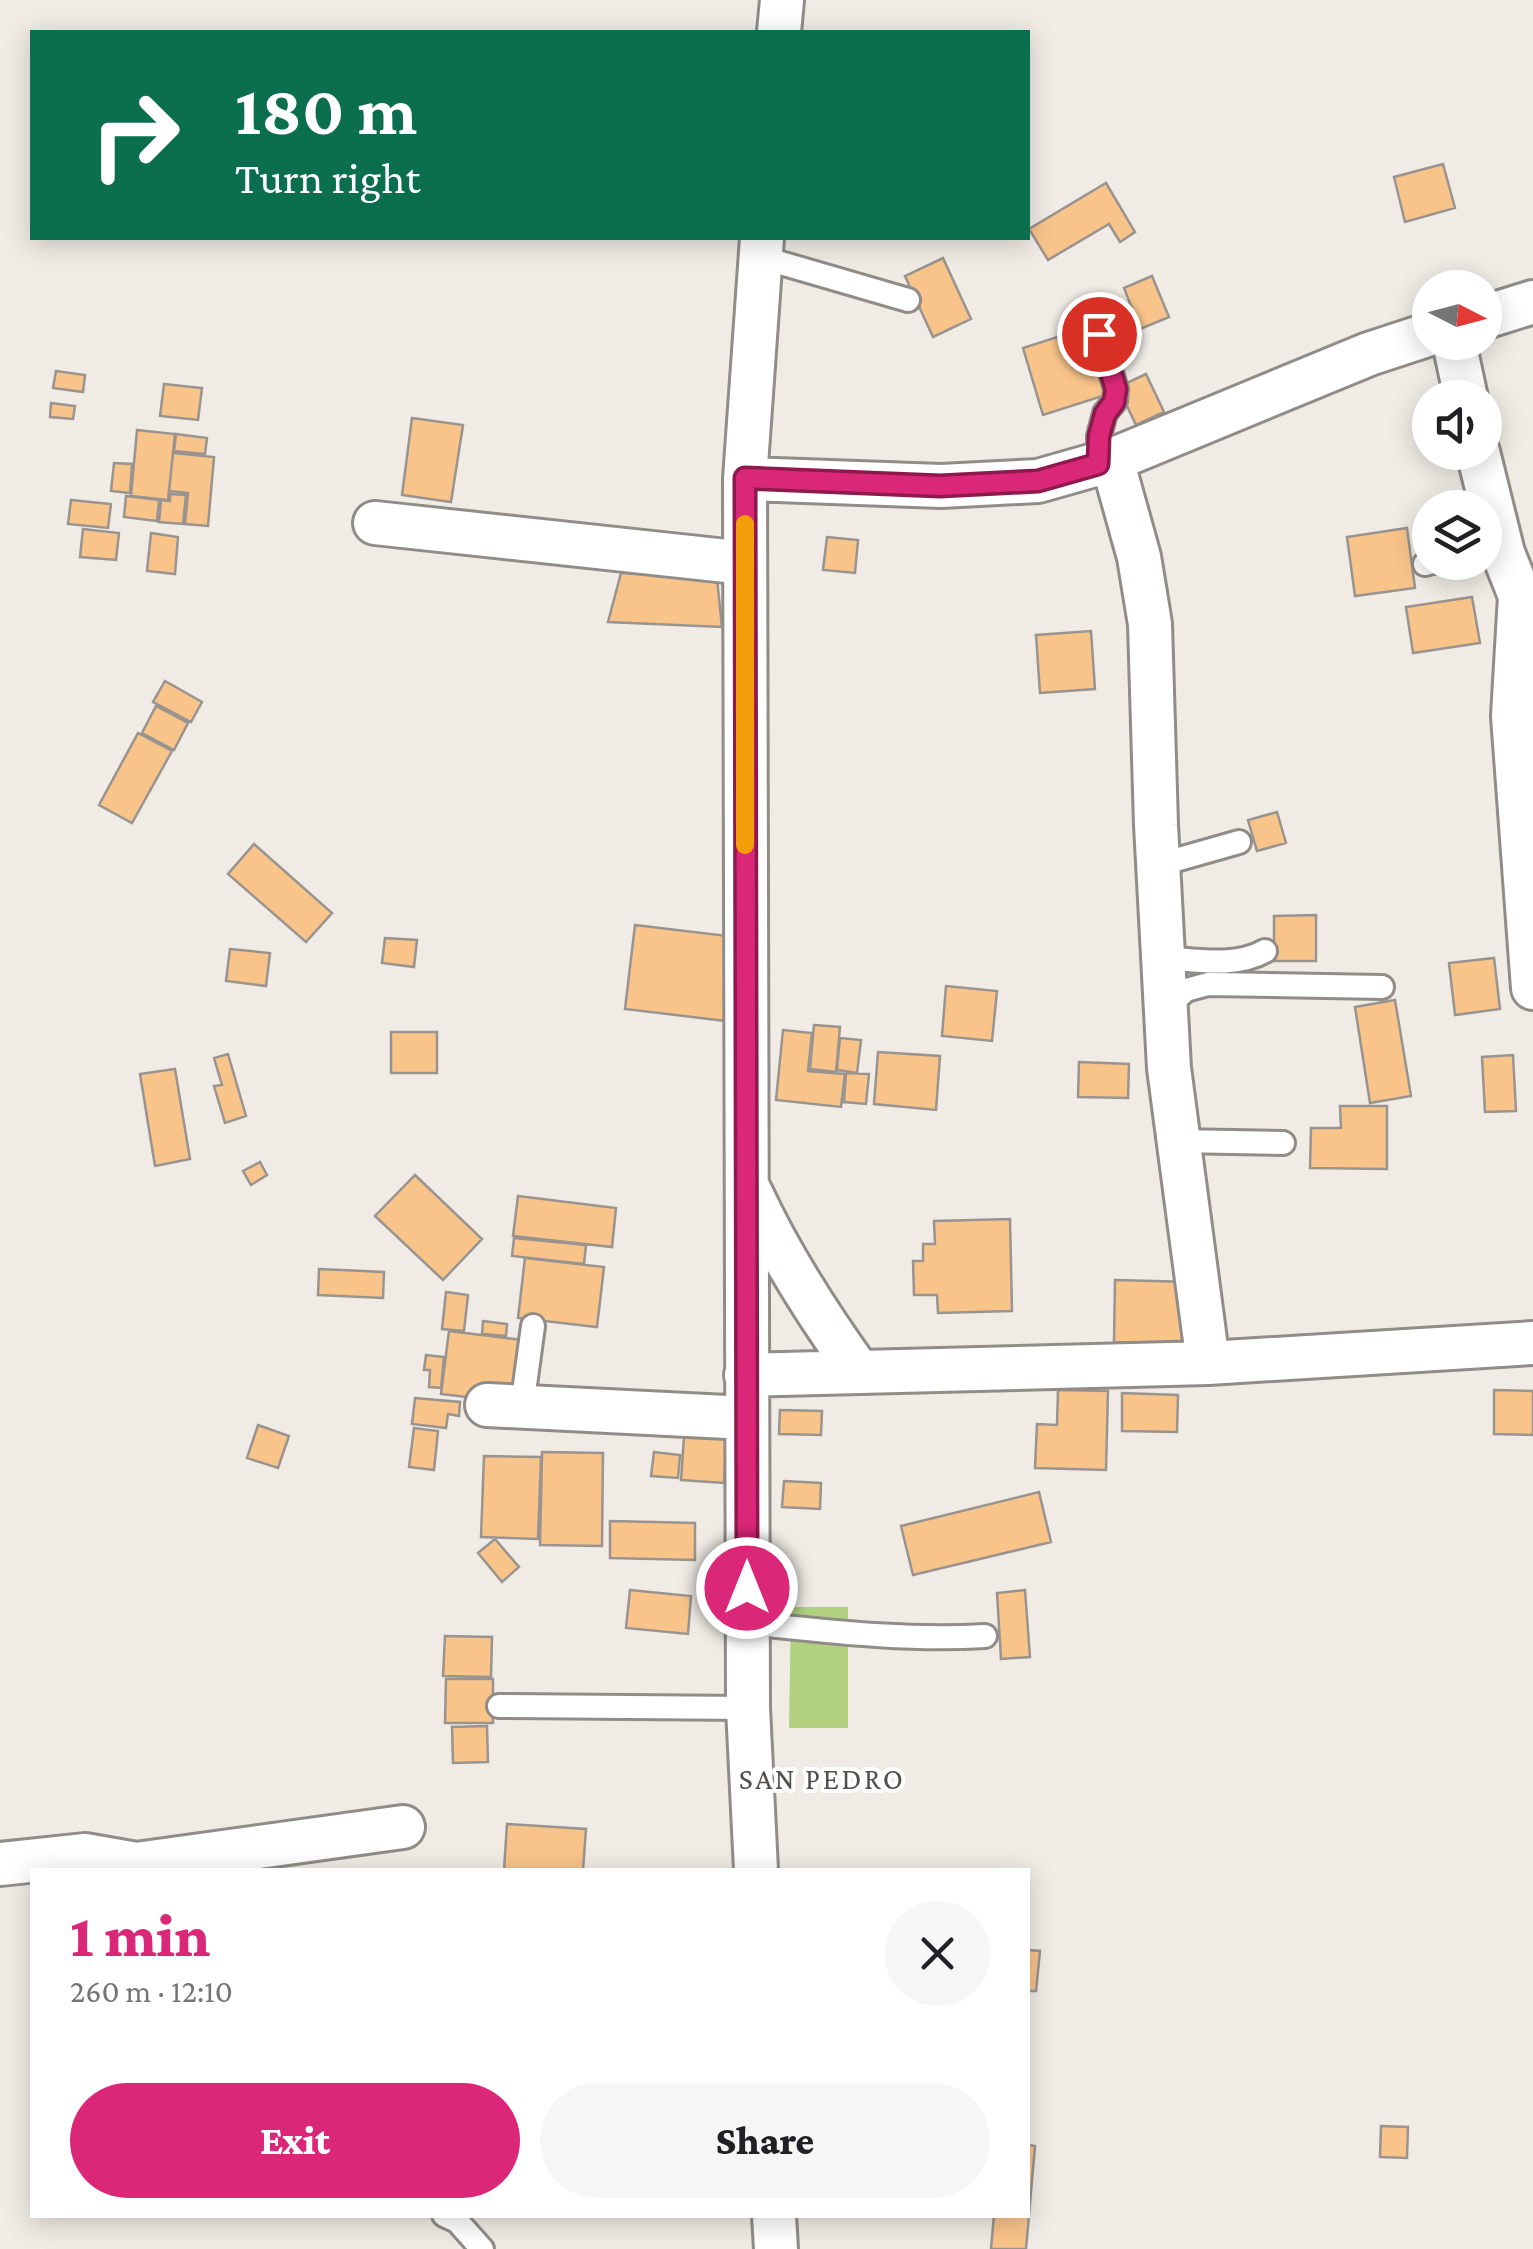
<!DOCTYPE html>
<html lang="en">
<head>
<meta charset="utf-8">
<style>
	body { margin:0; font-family:"Crimson Pro",serif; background:#f6f6f6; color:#202124; height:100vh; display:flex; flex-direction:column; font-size:38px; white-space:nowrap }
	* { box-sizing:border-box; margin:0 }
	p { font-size:32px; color:#757577 }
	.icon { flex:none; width:55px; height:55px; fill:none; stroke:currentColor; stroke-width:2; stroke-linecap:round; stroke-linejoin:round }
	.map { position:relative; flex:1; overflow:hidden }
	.sheet { position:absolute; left:30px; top:1868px; width:1000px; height:350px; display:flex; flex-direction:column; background:#fff; border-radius:0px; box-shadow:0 5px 25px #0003 }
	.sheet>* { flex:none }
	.top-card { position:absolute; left:30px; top:30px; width:1000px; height:210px; border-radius:0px; box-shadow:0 5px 25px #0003; background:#0b6e4f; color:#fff; overflow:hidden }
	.needle { width:65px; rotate:96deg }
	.buttons { position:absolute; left:1412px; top:270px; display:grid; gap:20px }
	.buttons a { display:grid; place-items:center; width:90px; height:90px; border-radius:50%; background:#fff; box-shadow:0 5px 25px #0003; font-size:50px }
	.pin { position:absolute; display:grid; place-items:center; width:85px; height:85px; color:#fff; margin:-42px; border:5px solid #fff; border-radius:50%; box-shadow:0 2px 10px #0007 }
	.me { position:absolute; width:110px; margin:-55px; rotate:0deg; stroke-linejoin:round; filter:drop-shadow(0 0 8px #0008) }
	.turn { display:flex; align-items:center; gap:35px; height:210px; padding:0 40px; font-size:45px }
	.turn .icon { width:130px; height:130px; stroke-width:2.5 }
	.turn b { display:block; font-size:70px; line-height:85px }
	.round { display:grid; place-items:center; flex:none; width:105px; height:105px; border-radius:52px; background:#f6f6f6 }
	.head { display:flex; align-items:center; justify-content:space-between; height:170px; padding:0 40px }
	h1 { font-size:60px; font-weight:800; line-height:75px; color:#db2777 }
	.primary-button { display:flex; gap:20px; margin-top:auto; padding:20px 40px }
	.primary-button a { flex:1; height:115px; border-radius:60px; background:#db2777; color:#fff; font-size:40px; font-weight:800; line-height:115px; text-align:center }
	.primary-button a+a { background:#f6f6f6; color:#202124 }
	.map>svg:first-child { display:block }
	.green { fill:#b1d181 }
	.building { fill:#f9c48a; stroke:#99948f; stroke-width:2.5 }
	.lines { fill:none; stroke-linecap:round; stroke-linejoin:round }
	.service-casing { stroke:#918c87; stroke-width:28 }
	.minor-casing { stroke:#918c87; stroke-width:48 }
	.service { stroke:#fff; stroke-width:22 }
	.minor { stroke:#fff; stroke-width:42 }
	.route-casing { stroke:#8e194d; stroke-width:25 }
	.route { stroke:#db2777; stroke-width:18 }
	.slow { stroke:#f59e0b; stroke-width:18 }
	.labels { text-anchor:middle; stroke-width:8; stroke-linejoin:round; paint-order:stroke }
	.quarter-label { font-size:30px; letter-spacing:2.5px; fill:#544f4b; stroke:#fff }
</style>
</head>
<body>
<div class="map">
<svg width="1533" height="2249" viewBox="0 0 1533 2249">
	<rect width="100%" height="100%" fill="#f0ebe5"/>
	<!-- green -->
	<path class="green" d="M791,1607H848V1728H789Z"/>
	<!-- building -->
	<path class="building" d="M1443,164L1455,208L1405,222L1394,177Z
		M1106,183L1135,232L1120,242L1109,224L1048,260L1029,229Z
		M943,258L971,319L933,337L905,276Z
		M1152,276L1169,317L1140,329L1124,288Z
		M1088,327L1109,394L1043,415L1023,348Z
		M56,371L85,375L83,392L53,388Z
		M1146,374L1164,412L1136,425L1118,387Z
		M164,384L202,388L198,420L160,416Z
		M51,403L75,406L73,419L50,417Z
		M412,418L463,425L451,502L402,495Z
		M137,430L175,434L168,500L131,496Z
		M176,434L207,438L205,454L174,451Z
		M173,453L214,457L208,526L185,524L188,493L169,491Z
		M114,463L132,464L130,493L111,491Z
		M170,494L186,495L183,524L159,522L161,500L170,501Z
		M126,496L159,500L157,521L124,517Z
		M71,500L111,504L108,528L68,524Z
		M1407,528L1415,588L1355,596L1347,537Z
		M83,529L119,533L116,560L80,557Z
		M151,533L178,537L175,574L147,571Z
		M827,537L858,540L855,573L823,570Z
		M621,573L717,579L722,627L608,622Z
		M1472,597L1480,643L1413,653L1406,607Z
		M1091,631L1095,689L1040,693L1036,635Z
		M165,681L202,702L191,722L153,702Z
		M156,706L188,723L174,750L142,733Z
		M138,733L172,751L132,823L99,805Z
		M1277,812L1286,843L1257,851L1248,820Z
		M254,844L332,913L306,942L228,874Z
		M1316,915V961H1274V916Z
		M635,925L736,937L726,1021L625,1009Z
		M385,938L417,940L414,967L382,963Z
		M230,949L270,953L266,986L226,981Z
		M1494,958L1500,1009L1455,1015L1449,963Z
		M946,986L997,991L992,1041L942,1036Z
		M1395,1000L1411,1096L1370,1103L1355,1007Z
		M814,1025L840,1027L836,1072L810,1069Z
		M783,1030L812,1033L808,1071L845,1074L841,1107L776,1100Z
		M391,1032H437V1073H391Z
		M840,1038L861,1040L857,1073L837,1070Z
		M878,1052L940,1056L936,1110L874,1104Z
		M228,1054L246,1116L225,1123L214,1086L222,1085L214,1058Z
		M1513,1055L1516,1111L1485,1112L1482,1057Z
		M1079,1062L1129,1064L1128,1098L1078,1097Z
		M175,1069L190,1159L155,1166L140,1074Z
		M846,1073L869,1074L866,1104L844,1102Z
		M1340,1106H1387V1169L1310,1168L1311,1128H1341Z
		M260,1162L267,1175L251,1185L243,1171Z
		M415,1175L482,1239L443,1280L375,1216Z
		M518,1196L616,1208L612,1247L513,1236Z
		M1010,1219L1012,1311L938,1313L937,1295H914L913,1261H923V1244H935L934,1221Z
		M514,1238L586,1245L584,1264L512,1256Z
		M525,1258L604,1267L597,1327L518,1318Z
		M319,1269L384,1272L383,1298L318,1295Z
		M1115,1280L1192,1282L1191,1344L1114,1342Z
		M446,1292L468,1295L464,1331L442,1329Z
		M483,1321L507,1324L506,1336L482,1334Z
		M449,1331L523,1340L516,1403L441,1394Z
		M426,1355L444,1357L441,1388L429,1387L430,1370H424Z
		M1058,1390L1108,1391L1106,1470L1035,1468L1037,1424L1057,1425Z
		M1494,1390L1533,1391V1435L1494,1434Z
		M1122,1393L1178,1395L1177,1432L1122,1431Z
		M415,1398L460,1402L459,1416L448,1414L446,1428L412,1424Z
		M780,1410L822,1411L821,1435L779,1434Z
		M685,1422L728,1425L724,1483L681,1480Z
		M258,1425L289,1436L278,1468L247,1458Z
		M414,1428L438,1431L434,1470L409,1467Z
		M542,1452L603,1453L602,1546L540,1545Z
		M654,1452L680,1455L678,1478L651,1476Z
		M484,1456L541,1457L538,1539L481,1537Z
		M784,1481L821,1483L820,1509L782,1507Z
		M1039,1492L1051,1542L913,1575L901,1526Z
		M610,1521L695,1523V1560L610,1558Z
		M495,1539L519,1567L502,1582L478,1553Z
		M630,1590L691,1596L688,1634L626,1628Z
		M1025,1590L1030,1657L1001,1659L997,1593Z
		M445,1636L492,1637L491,1677L443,1676Z
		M446,1679H493V1723H445Z
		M487,1726L488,1762L453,1763L452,1727Z
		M507,1824L586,1829L583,1870H504Z
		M1028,1950L1040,1951L1036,1991H1028Z
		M1381,2126L1408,2127L1407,2158L1380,2157Z
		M1028,2145L1035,2146L1026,2249H991L994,2215H1028Z"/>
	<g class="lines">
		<defs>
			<path id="service" d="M760,257L908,300
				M1099,464V436L1105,413L1115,401L1116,389L1099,333
				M1425,564L1433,562
				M1158,865L1239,842
				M1163,958C1196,960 1235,968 1265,951
				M1166,1007L1186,990L1208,984L1382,987
				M1177,1141L1283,1143
				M522,1407L533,1326
				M747,1623C826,1631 905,1641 985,1636
				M499,1706L748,1708
				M444,2215L457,2221L482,2249"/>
			<path id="minor" d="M779,32L782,0
				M1485,317L1533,302
				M1454,342L1466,398
				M1478,452L1503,553L1520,596L1513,716L1533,988
				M1112,460L1139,557L1150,624L1156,825L1169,1068L1208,1363
				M745,479L941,486L1038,481L1112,460L1369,354L1430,334
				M375,523L745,563
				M751,1193C781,1258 818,1315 859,1372
				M746,1375L1208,1363L1533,1343
				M487,1405L747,1418
				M0,1864L85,1855L136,1864L403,1827
				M756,1870L748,1708L745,479L762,238
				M774,2215L776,2249"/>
		</defs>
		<!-- service casing -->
		<use href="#service" class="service-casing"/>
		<!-- minor casing -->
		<use href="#minor" class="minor-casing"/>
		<!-- service -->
		<use href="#service" class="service"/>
		<!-- minor -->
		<use href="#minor" class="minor"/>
	</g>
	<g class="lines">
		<defs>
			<path id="route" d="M747,1588L745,478L940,486L1038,481L1098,464L1099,436L1105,414L1114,402L1116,389L1099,334"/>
		</defs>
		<!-- route casing -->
		<use href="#route" class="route-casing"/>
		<!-- route -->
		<use href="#route" class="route"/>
		<!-- slow -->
		<path class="slow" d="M745,524V845"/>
	</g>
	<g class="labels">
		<!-- quarter labels -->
		<g class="quarter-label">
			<text x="822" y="1789">SAN PEDRO</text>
		</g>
	</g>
</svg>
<div class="buttons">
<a><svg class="needle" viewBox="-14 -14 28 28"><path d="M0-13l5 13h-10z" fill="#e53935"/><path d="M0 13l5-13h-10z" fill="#757577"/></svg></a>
<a><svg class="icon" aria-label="sound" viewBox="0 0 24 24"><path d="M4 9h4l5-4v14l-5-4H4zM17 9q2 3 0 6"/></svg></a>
<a><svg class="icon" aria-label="layers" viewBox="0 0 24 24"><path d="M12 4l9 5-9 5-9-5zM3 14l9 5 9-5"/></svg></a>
</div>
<div class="pin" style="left:1099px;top:334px;background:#d93025"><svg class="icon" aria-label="arrive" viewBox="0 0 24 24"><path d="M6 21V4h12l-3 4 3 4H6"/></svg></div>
<svg class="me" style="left:747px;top:1588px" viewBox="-20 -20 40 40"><circle r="17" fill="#db2777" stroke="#fff" stroke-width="3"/><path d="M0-11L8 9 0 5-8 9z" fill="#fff"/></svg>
<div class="top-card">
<div class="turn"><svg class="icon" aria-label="right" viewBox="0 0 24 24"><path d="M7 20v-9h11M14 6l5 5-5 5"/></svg><div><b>180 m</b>Turn right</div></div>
</div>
<section class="sheet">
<div class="head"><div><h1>1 min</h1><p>260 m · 12:10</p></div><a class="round"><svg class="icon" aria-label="close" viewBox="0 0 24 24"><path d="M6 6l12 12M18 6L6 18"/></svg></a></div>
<div class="primary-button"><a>Exit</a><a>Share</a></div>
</section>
</div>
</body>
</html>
